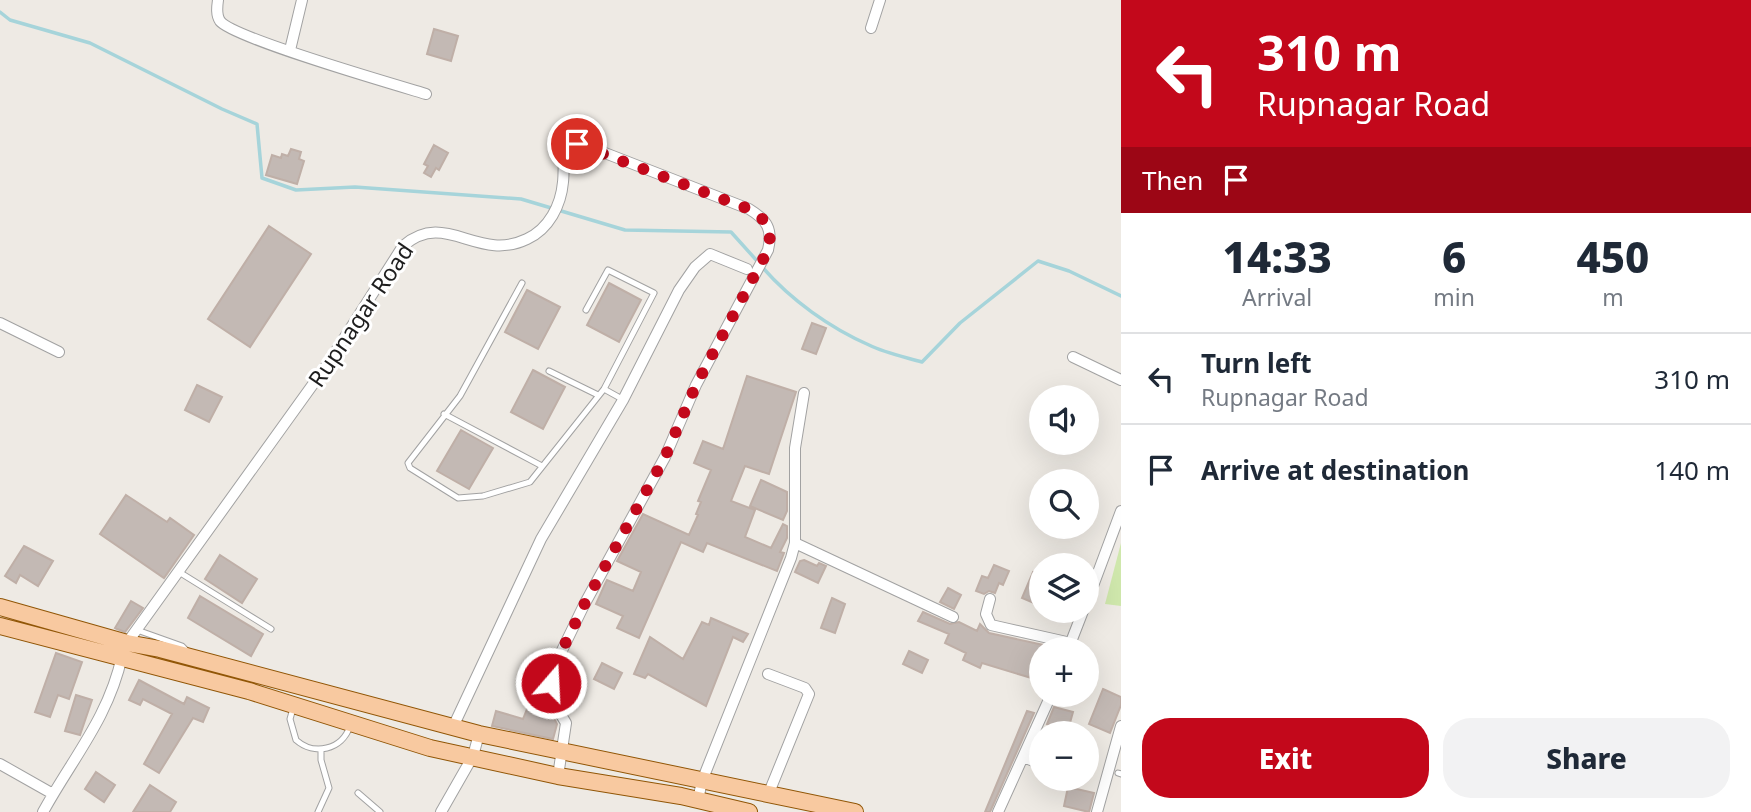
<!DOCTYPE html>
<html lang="en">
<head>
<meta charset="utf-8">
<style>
	body { margin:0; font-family:"Noto Sans",sans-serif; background:#f2f2f3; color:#1f2937; height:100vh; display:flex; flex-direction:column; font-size:26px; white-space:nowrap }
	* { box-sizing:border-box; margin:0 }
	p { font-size:23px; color:#747a83 }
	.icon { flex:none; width:38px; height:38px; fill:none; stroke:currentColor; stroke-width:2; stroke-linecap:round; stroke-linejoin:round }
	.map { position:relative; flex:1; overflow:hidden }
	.panel { display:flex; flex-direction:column; background:#fff; width:630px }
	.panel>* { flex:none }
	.banner { background:#c3081b; color:#fff; overflow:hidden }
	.controls { position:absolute; left:1029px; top:385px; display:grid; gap:14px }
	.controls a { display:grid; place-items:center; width:70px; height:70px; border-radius:50%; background:#fff; box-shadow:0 7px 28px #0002; font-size:35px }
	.pin { position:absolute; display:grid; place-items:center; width:60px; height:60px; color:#fff; margin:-30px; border:4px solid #fff; border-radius:50%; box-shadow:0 2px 7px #0007 }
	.me { position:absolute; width:77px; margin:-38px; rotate:19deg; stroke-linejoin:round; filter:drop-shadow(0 0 5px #0008) }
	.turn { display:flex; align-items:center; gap:24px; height:147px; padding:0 21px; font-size:32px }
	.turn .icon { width:91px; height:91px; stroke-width:2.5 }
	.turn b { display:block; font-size:49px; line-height:60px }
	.then { display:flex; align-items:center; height:66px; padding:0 21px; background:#0003; gap:14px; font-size:26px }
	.eta { display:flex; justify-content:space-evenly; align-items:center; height:119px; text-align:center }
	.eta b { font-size:42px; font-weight:800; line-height:49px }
	.action { display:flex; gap:14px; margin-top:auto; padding:14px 21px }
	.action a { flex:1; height:80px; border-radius:28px; background:#c3081b; color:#fff; font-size:28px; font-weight:800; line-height:80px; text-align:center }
	.action a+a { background:#f2f2f3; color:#1f2937 }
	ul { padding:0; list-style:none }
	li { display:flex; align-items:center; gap:21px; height:91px; padding:0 21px; border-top:2px solid #e0e1e3 }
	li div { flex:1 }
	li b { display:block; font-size:26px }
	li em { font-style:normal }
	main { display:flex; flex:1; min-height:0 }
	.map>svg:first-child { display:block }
	.grass { fill:#cfe7ac }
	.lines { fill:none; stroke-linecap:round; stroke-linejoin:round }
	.stream { stroke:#a6d4da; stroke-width:3.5 }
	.building { fill:#c3b9b4; stroke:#bfafa7; stroke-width:2 }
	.lane-casing { stroke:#a2a2a2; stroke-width:7 }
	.street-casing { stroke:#a2a2a2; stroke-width:12 }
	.primary-casing { stroke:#915606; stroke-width:18 }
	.lane { stroke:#fff; stroke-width:5 }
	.street { stroke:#fff; stroke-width:10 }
	.primary { stroke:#f8c9a0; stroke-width:16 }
	.route { stroke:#c3081b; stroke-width:12; stroke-dasharray:0 21.6 }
	.labels { text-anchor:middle; stroke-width:6; stroke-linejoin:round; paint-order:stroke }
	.street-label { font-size:23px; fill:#1e1e1e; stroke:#fff }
</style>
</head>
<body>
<main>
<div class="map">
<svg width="1121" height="812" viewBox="0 0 1121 812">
	<rect width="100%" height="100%" fill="#eeeae4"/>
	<!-- grass -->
	<path class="grass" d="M1121,543V606L1105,604Z"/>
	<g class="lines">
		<!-- stream -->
		<path class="stream" d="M0,12L10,20L90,43L222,109L257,124L262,178L296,190L355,187L521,199L625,230L731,232L758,262
			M763,268C791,300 830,328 869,345C885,353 905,357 922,362L960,323L1038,261L1069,271L1121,296"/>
	</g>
	<!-- building -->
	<path class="building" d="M434,29L458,36L451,61L427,54Z
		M434,145L448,153L439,170L436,168L431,177L424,173L428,166L424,164Z
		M291,149L301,152L299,159L304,161L297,184L266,175L272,155L281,158L282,154L288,156Z
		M269,226L311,254L250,347L208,319Z
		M609,283L641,300L619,342L587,325Z
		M527,290L560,307L538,349L505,332Z
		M812,323L826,328L816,354L802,349Z
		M533,370L565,387L543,429L511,412Z
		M747,376L796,392L769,474L745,466L731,501L755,510L745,537L771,548L783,524L787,526V538L780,552L784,553L777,571L707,543L703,552L681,542L639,638L617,628L623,616L596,604L605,584L607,580L633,591L641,572L617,561L643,514L689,535L698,515L696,514L701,502L698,501L711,470L694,463L703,441L723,449Z
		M197,385L222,397L209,422L185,410Z
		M461,430L493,448L469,489L437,471Z
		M761,480L787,492V511L783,520L750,506Z
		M126,495L167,522L170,518L194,535L164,578L100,534Z
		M24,546L53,561L38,586L20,575L16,583L5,576Z
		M220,555L257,579L242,603L205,579Z
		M804,560L817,566L819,563L826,566L818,583L795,572L800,561Z
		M994,565L1009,571L1003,585L999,583L995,593L989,591L984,594L976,591L982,576L988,578Z
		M1033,572L1041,575V606L1022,598Z
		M948,588L961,595L954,609L940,602Z
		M200,596L263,634L251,656L188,618Z
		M832,598L845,604L835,633L821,628Z
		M131,601L143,608L125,632L117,629L115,628Z
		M923,612L950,624L959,622L977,631L980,624L989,633L1062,649H1041V681L982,663L980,668L963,660L966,653L945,643L949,634L918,621Z
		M711,618L748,634L743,642L733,637L706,706L648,674L645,678L634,674L650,637L683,659L702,622L709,625Z
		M909,651L928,660L922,673L903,664Z
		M56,653L82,662L69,699L58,695L50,717L35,712Z
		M602,663L622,673L614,689L594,679Z
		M139,680L184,704L187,697L209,708L203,722L193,718L159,773L144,764L172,714L143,699L140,705L129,700Z
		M1103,689L1121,697V705L1110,733L1089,724Z
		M533,694L546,699L540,714L554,718L557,724L553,739L492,726L496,711L523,719Z
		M76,695L92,700L80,735L65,731Z
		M1054,707L1073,712L1068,730L1047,724Z
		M1027,711L1034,713L990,812H985Z
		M96,772L115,785L104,802L85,789Z
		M150,785L176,802L170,812H133Z
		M1068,787L1094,793L1089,812L1064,806Z"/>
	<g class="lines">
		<defs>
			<path id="lane" d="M522,283L460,396L408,463L410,468L458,498L483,496L530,482L604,389L654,293L608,270L586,310
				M549,371L598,395
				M604,389L622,399
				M444,414L542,466
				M179,572L271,629
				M137,630L182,646L187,651
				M292,712L290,719L296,740C314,756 342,750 350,726
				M1118,773L1121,774
				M358,793L380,812
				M318,812L329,788L321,760V750"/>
			<path id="street" d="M218,0C217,7 216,15 220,21C233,38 396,85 426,94
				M871,28L880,0
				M290,50L302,0
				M0,323L59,352
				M1073,357L1121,380
				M795,543L953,617
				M990,599L986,614L991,625L1071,643
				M1087,602L1121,511
				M127,643L329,362L403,246C446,209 477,263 527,239C549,229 561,205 563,182C564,174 563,162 565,155C567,149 572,146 577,144L587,146L749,209C767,220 773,229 768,250L696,385L665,457L584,605L553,669L551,683L555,705L566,723L558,776
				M1069,647L1083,611
				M768,674L805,688L809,694L768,795
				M453,727L541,539L623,400L679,290L695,267L710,254L747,269
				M1023,757L1041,764
				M0,764L53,794
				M698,800L702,781L791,558L795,543V448L804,393
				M43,812C72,759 109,717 122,656
				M441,812L473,756L479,734
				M998,812L1051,695
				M1097,812L1121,726"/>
			<path id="primary" d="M0,607L127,643L160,649L479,734L855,812
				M0,626L249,691L430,748L558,776L681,796L749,812"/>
		</defs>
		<!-- lane casing -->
		<use href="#lane" class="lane-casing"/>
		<!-- street casing -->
		<use href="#street" class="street-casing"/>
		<!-- primary casing -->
		<use href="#primary" class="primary-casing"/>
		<!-- lane -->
		<use href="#lane" class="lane"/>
		<!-- street -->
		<use href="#street" class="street"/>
		<!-- primary -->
		<use href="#primary" class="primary"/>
	</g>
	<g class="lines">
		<!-- route -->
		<path class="route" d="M551,683L553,669L584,605L665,457L696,385L768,250C773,229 767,220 749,209L577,144"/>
	</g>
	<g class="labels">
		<!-- street labels -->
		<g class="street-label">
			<text transform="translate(361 315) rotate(-56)" y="8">Rupnagar Road</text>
		</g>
	</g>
</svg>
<div class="controls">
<a><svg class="icon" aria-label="sound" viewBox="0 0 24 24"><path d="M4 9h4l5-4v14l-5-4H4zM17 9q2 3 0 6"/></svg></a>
<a><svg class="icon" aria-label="search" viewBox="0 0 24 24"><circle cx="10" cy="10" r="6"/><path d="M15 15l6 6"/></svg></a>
<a><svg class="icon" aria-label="layers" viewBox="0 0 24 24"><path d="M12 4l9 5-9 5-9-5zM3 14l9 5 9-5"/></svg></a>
<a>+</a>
<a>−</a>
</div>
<div class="pin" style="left:577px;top:144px;background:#d93025"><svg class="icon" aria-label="arrive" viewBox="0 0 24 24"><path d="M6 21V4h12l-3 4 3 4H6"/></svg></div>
<svg class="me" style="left:551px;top:683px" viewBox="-20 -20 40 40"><circle r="17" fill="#c3081b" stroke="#fff" stroke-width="3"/><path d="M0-11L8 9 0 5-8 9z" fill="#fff"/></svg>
</div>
<section class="panel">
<div class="banner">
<div class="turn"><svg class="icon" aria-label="left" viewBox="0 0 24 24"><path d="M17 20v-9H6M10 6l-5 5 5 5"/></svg><div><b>310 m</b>Rupnagar Road</div></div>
<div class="then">Then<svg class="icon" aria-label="arrive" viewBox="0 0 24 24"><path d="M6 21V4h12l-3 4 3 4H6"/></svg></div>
</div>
<div class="eta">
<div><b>14:33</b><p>Arrival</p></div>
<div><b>6</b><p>min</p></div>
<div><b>450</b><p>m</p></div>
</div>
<ul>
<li><svg class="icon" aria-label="left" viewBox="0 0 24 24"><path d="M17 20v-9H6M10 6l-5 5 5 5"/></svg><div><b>Turn left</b><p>Rupnagar Road</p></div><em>310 m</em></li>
<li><svg class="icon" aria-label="arrive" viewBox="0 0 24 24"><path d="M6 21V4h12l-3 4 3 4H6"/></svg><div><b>Arrive at destination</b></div><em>140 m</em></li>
</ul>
<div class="action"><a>Exit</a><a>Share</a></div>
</section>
</main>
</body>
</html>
